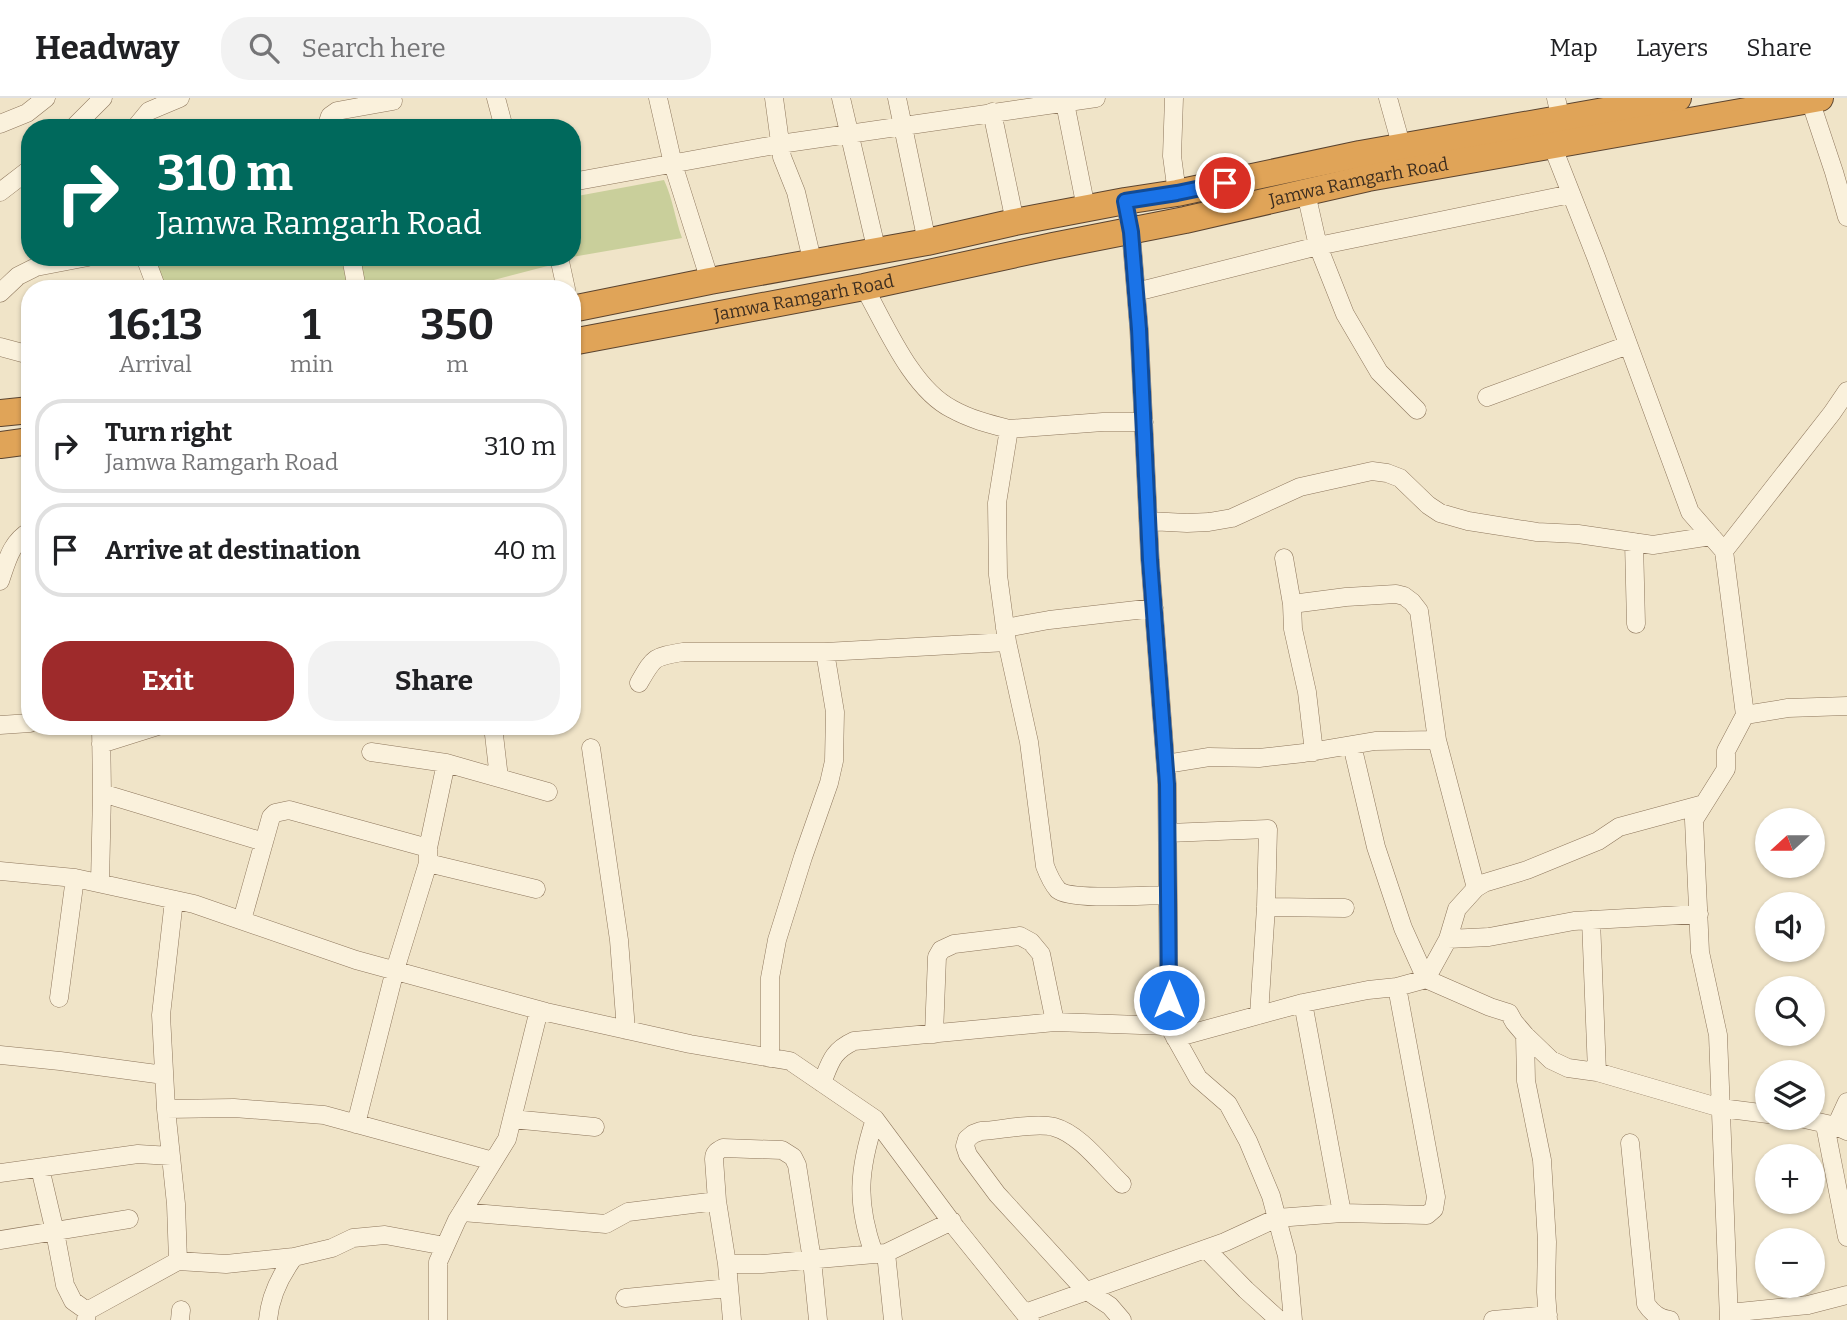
<!DOCTYPE html>
<html lang="en">
<head>
<meta charset="utf-8">
<style>
	body { margin:0; font-family:Bitter,serif; background:#f2f2f2; color:#202124; height:100vh; display:flex; flex-direction:column; font-size:26px; white-space:nowrap }
	* { box-sizing:border-box; margin:0 }
	p { font-size:23px; color:#757577 }
	.icon { flex:none; width:38px; height:38px; fill:none; stroke:currentColor; stroke-width:2; stroke-linecap:round; stroke-linejoin:round }
	.map { position:relative; flex:1; overflow:hidden }
	.panel { position:absolute; left:21px; top:182px; width:560px; height:455px; display:flex; flex-direction:column; background:#fff; border-radius:28px; box-shadow:0 2px 5px #0004 }
	.panel>* { flex:none }
	.guide { position:absolute; left:21px; top:21px; width:560px; height:147px; border-radius:28px; box-shadow:0 2px 5px #0004; background:#00695c; color:#fff; overflow:hidden }
	.needle { width:46px; rotate:249deg }
	.buttons { position:absolute; left:1755px; top:710px; display:grid; gap:14px }
	.buttons a { display:grid; place-items:center; width:70px; height:70px; border-radius:50%; background:#fff; box-shadow:0 2px 5px #0004; font-size:35px }
	.pin { position:absolute; display:grid; place-items:center; width:60px; height:60px; color:#fff; margin:-30px; border:4px solid #fff; border-radius:50%; box-shadow:0 2px 7px #0007 }
	.me { position:absolute; width:77px; margin:-38px; rotate:0deg; stroke-linejoin:round; filter:drop-shadow(0 0 5px #0008) }
	.turn { display:flex; align-items:center; gap:24px; height:147px; padding:0 21px; font-size:32px }
	.turn .icon { width:91px; height:91px; stroke-width:2.5 }
	.turn b { display:block; font-size:49px; line-height:60px }
	.eta { display:flex; justify-content:space-evenly; align-items:center; height:119px; text-align:center }
	.eta b { font-size:42px; font-weight:700; line-height:49px }
	.action { display:flex; gap:14px; margin-top:auto; padding:14px 21px }
	.action a { flex:1; height:80px; border-radius:28px; background:#9e2a2b; color:#fff; font-size:28px; font-weight:700; line-height:80px; text-align:center }
	.action a+a { background:#f2f2f2; color:#202124 }
	ul { padding:0; list-style:none }
	li { display:flex; align-items:center; gap:21px; height:94px; margin:0 14px 10px; padding:0 7px; border:4px solid #e0e0e0; border-radius:28px }
	li div { flex:1 }
	li b { display:block; font-size:26px }
	li em { font-style:normal }
	header { display:flex; align-items:center; gap:42px; box-sizing:border-box; height:98px; padding:0 35px; background:#fff; border-bottom:2px solid #e0e0e0 }
	header strong { font-size:33px }
	nav { display:flex; gap:38px; margin-inline-start:auto; font-size:24px }
	.search { width:490px; height:63px; background:#f2f2f2; display:flex; align-items:center; gap:18px; box-sizing:border-box; padding:0 24px; border-radius:28px; color:#757577; font-size:26px }
	.map>svg:first-child { display:block }
	.green { fill:#c9cf9b }
	.lines { fill:none; stroke-linecap:round; stroke-linejoin:round }
	.minor-casing { stroke:#8d765c; stroke-width:19 }
	.highway-casing { stroke:#5b4430; stroke-width:28 }
	.minor { stroke:#faf1dc; stroke-width:18 }
	.highway { stroke:#e0a458; stroke-width:26 }
	.route-casing { stroke:#114b97; stroke-width:18 }
	.route { stroke:#1a73e8; stroke-width:12 }
	.labels { text-anchor:middle; stroke-width:6; stroke-linejoin:round; paint-order:stroke }
	.street-label { font-size:18px; fill:#3d2e20; stroke:#f7eed8 }
</style>
</head>
<body>
<header>
<strong>Headway</strong>
<div class="search"><svg class="icon" aria-label="search" viewBox="0 0 24 24"><circle cx="10" cy="10" r="6"/><path d="M15 15l6 6"/></svg>Search here</div>
<nav><a>Map</a><a>Layers</a><a>Share</a></nav>
</header>
<div class="map">
<svg width="1847" height="1222" viewBox="0 0 1847 1222">
	<rect width="100%" height="100%" fill="#f0e4c8"/>
	<!-- green -->
	<path class="green" d="M664,82C673,101 675,121 682,140L572,159V99Z
		M192,159H344L352,191H164L152,161L164,162Z
		M358,159H564L559,165L486,184L426,191H363Z"/>
	<g class="lines">
		<defs>
			<path id="minor" d="M496,0L504,30
				M658,0L673,66L710,183
				M774,0L782,59L796,94L813,166
				M841,0L877,154
				M897,0L927,144
				M1064,0L1086,110
				M1174,0L1172,58L1177,95
				M1388,0L1402,50
				M1556,0L1561,22
				M1810,2L1834,74L1847,119
				M992,14L1015,124
				M0,26L27,15L46,0
				M73,30L103,0
				M135,30L149,13L180,0
				M326,30L330,18L337,13L393,3
				M1552,47L1596,159L1690,414L1724,453
				M572,84L780,46L1096,0
				M0,94L30,71
				M1306,95L1318,148L1345,216L1379,274L1417,312
				M145,159L157,191
				M351,159L357,191
				M559,159L566,191
				M864,189C886,228 912,291 952,311C970,321 989,326 1009,331
				M1136,194L1318,148L1571,96
				M0,195L18,178L36,169L88,159
				M0,249L30,257
				M1487,299L1628,247
				M1144,324H1103L1009,331L997,405L998,477L1007,544L1029,644L1045,768C1048,776 1052,785 1058,792C1071,803 1148,797 1168,797
				M1148,423L1187,425L1209,424L1232,420L1300,389L1372,373L1387,375L1400,380L1428,407L1440,415L1468,423L1537,434L1578,436L1653,447L1711,438
				M1634,444L1636,526
				M1284,460L1292,506L1293,531L1307,594L1314,654
				M0,483C7,463 11,444 30,433
				M1005,530L1049,522L1154,510
				M639,585C654,559 653,559 683,554H825L1007,544
				M1745,617L1724,453L1832,315L1847,293
				M0,627L30,625
				M493,628L499,680
				M1437,642L1476,790
				M101,646L158,628
				M591,650L619,842L626,932
				M371,654L446,665L548,694
				M1166,666L1209,659L1259,660L1304,655L1375,643L1437,642L1419,513L1412,504L1404,498L1396,496L1346,499L1292,506
				M102,695L264,744
				M1168,735L1268,731L1266,809L1259,917
				M428,750L446,665
				M428,765L536,791
				M0,773L75,780L194,806L356,862L546,914L690,946L790,963L875,1021L956,1130L1030,1222
				M100,785L102,695L101,628
				M1266,809L1345,810
				M242,822L271,719L275,715L289,712L428,750V765L395,872L356,1026
				M1591,822L1597,974
				M1448,841L1489,839L1574,823L1699,816
				M59,900L75,780
				M1303,905L1342,1115
				M1170,930L1198,980L1228,1006L1248,1043L1271,1098L1287,1158L1293,1222
				M934,936L937,859L941,852L954,846L1020,838L1031,844L1041,856L1055,924
				M1525,937L1551,962L1568,970L1597,974L1721,1010L1768,1016
				M1175,940L1303,905L1368,892L1397,889L1426,881L1403,830L1376,749L1352,647
				M0,957L60,963L164,977
				M770,960V880L777,842L803,759L829,685L834,663L835,614L825,554
				M822,985C830,965 832,953 854,943L1055,924L1169,928L1167,686L1150,462L1139,231L1131,134L1125,103
				M166,1011L234,1010L324,1017L493,1063
				M1800,1020L1836,1028L1847,1033
				M512,1021L595,1029
				M1825,1027L1847,1139
				M1836,1028L1847,1004
				M1630,1045L1646,1206C1652,1215 1659,1221 1670,1222
				M40,1070L55,1134L65,1187L73,1203L87,1213
				M0,1075L138,1056L171,1058
				M717,1103L714,1061C714,1055 717,1053 723,1050L782,1052L793,1059L797,1067L812,1162L818,1222
				M462,1114L606,1126L628,1114L717,1103L727,1166L732,1222
				M0,1142L129,1121
				M1206,1151L1246,1192L1279,1222
				M874,1156C856,1105 858,1073 875,1021
				M178,1163L226,1166L294,1159L332,1150L353,1140L385,1137L445,1148
				M727,1166H762L886,1155
				M625,1200L729,1190
				M1025,1215L1225,1144L1277,1120L1342,1115L1427,1117L1434,1111L1436,1099L1397,889
				M1729,1215L1808,1207L1847,1197
				M86,1222L87,1213L178,1163L176,1106L166,1011L161,917L174,802
				M180,1222L181,1212
				M268,1222C270,1198 280,1178 294,1159
				M438,1222V1164L457,1122L507,1041L539,912
				M893,1222L886,1155L952,1123
				M1122,1222L1110,1208L1083,1190L997,1096L968,1057L965,1048L967,1041L973,1036L981,1033C1001,1032 1036,1024 1054,1029C1080,1036 1103,1068 1122,1086
				M1493,1222L1548,1217
				M1548,1222L1546,1194L1547,1144L1542,1062L1526,983L1525,937L1514,924L1509,915L1490,909L1426,881L1448,841L1457,811L1476,790L1484,785L1527,772L1598,743L1619,729L1704,706
				M1729,1222L1718,937L1700,854L1694,722L1726,671V653L1745,617L1788,610L1847,608"/>
			<g id="highway">
				<path d="M572,211L710,183L927,144L1015,124L1125,103L1177,95L1360,56L1678,0"/>
				<path id="s1" d="M572,244L864,189L1053,148L1185,122L1368,80L1820,0"/>
				<path d="M0,315L30,312"/>
				<path d="M0,347L30,343"/>
			</g>
		</defs>
		<!-- minor casing -->
		<use href="#minor" class="minor-casing"/>
		<!-- highway casing -->
		<use href="#highway" class="highway-casing"/>
		<!-- minor -->
		<use href="#minor" class="minor"/>
		<!-- highway -->
		<use href="#highway" class="highway"/>
	</g>
	<g class="lines">
		<defs>
			<path id="route" d="M1169,902L1167,686L1150,462L1139,231L1131,134L1125,103L1177,95L1225,85"/>
		</defs>
		<!-- route casing -->
		<use href="#route" class="route-casing"/>
		<!-- route -->
		<use href="#route" class="route"/>
	</g>
	<g class="labels">
		<!-- street labels -->
		<g class="street-label">
			<text dy="6" stroke="none"><textPath href="#s1" startOffset="803">Jamwa Ramgarh Road</textPath></text>
			<text dy="6" stroke="none"><textPath href="#s1" startOffset="236">Jamwa Ramgarh Road</textPath></text>
		</g>
	</g>
</svg>
<div class="buttons">
<a><svg class="needle" viewBox="-14 -14 28 28"><path d="M0-13l5 13h-10z" fill="#e53935"/><path d="M0 13l5-13h-10z" fill="#757577"/></svg></a>
<a><svg class="icon" aria-label="sound" viewBox="0 0 24 24"><path d="M4 9h4l5-4v14l-5-4H4zM17 9q2 3 0 6"/></svg></a>
<a><svg class="icon" aria-label="search" viewBox="0 0 24 24"><circle cx="10" cy="10" r="6"/><path d="M15 15l6 6"/></svg></a>
<a><svg class="icon" aria-label="layers" viewBox="0 0 24 24"><path d="M12 4l9 5-9 5-9-5zM3 14l9 5 9-5"/></svg></a>
<a>+</a>
<a>−</a>
</div>
<div class="pin" style="left:1225px;top:85px;background:#d93025"><svg class="icon" aria-label="arrive" viewBox="0 0 24 24"><path d="M6 21V4h12l-3 4 3 4H6"/></svg></div>
<svg class="me" style="left:1169px;top:902px" viewBox="-20 -20 40 40"><circle r="17" fill="#1a73e8" stroke="#fff" stroke-width="3"/><path d="M0-11L8 9 0 5-8 9z" fill="#fff"/></svg>
<div class="guide">
<div class="turn"><svg class="icon" aria-label="right" viewBox="0 0 24 24"><path d="M7 20v-9h11M14 6l5 5-5 5"/></svg><div><b>310 m</b>Jamwa Ramgarh Road</div></div>
</div>
<section class="panel">
<div class="eta">
<div><b>16:13</b><p>Arrival</p></div>
<div><b>1</b><p>min</p></div>
<div><b>350</b><p>m</p></div>
</div>
<ul>
<li><svg class="icon" aria-label="right" viewBox="0 0 24 24"><path d="M7 20v-9h11M14 6l5 5-5 5"/></svg><div><b>Turn right</b><p>Jamwa Ramgarh Road</p></div><em>310 m</em></li>
<li><svg class="icon" aria-label="arrive" viewBox="0 0 24 24"><path d="M6 21V4h12l-3 4 3 4H6"/></svg><div><b>Arrive at destination</b></div><em>40 m</em></li>
</ul>
<div class="action"><a>Exit</a><a>Share</a></div>
</section>
</div>
</body>
</html>
